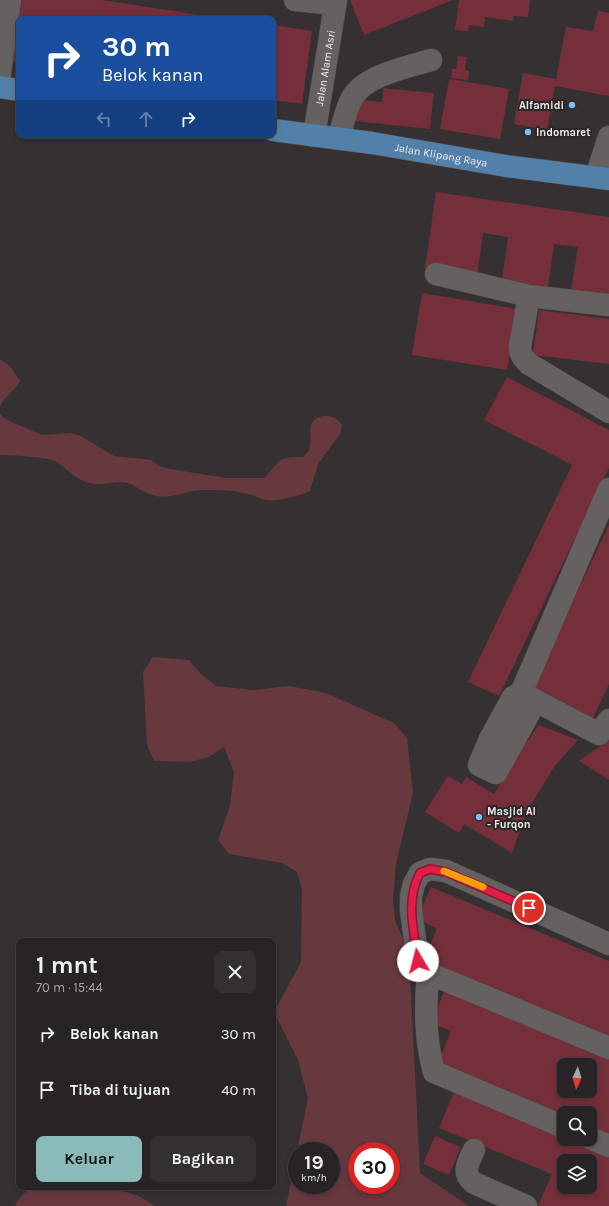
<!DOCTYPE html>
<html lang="id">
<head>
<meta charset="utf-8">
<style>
	body { margin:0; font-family:Karla,sans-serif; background:#343032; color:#f1f3f6; height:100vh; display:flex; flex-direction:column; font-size:15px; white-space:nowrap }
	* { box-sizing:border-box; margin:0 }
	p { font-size:13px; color:#a5a4a7 }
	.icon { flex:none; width:22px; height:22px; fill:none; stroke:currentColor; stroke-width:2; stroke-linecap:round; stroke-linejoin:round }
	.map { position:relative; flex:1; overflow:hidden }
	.details { position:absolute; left:16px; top:938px; width:260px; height:252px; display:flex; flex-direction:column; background:#282425; border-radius:8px; box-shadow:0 2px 6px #0003,0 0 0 1px #444142 }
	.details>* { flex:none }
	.hud { position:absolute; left:16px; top:16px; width:260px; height:122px; border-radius:8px; box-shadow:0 2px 6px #0003,0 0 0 1px #444142; background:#1a4fa0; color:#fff; overflow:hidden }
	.needle { width:26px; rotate:184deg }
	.controls { position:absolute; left:557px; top:1058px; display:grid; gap:8px }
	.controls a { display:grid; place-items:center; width:40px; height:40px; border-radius:8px; background:#282425; box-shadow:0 2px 6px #0003,0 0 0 1px #444142; font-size:20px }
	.speed { position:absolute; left:288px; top:1142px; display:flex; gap:8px; font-size:20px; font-weight:700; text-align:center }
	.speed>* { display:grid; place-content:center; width:52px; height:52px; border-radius:50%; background:#282425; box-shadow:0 2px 6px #0003,0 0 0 1px #444142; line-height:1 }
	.speed small { font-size:10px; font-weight:400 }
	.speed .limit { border:6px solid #d22; background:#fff; color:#111 }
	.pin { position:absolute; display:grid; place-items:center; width:34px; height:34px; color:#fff; margin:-17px; border:2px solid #fff; border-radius:50%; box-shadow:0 1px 4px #0007 }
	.me { position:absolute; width:44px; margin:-22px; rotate:352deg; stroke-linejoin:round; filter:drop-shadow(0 0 3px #0008) }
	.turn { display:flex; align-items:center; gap:14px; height:84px; padding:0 20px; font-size:18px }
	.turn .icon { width:52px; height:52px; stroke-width:2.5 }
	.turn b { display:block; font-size:28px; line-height:34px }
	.lanes { display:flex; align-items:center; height:38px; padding:0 20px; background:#0003; justify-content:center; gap:20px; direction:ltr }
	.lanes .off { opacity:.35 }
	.round { display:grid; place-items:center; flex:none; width:42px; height:42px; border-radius:8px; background:#343032 }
	.overview { display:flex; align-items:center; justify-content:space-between; height:68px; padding:0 20px }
	h1 { font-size:24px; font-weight:700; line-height:30px }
	.button { display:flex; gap:8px; margin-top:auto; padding:8px 20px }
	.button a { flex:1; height:46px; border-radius:8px; background:#8bbbb9; color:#111; font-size:16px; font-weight:700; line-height:46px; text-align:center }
	.button a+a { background:#343032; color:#f1f3f6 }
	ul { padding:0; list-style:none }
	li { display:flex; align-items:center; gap:12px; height:56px; padding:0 20px }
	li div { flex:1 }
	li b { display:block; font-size:15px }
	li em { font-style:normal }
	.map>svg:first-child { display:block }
	.green { fill:#67393f; fill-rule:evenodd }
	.building { fill:#752f3a; fill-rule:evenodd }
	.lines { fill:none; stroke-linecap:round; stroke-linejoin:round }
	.minor-casing { stroke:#544f50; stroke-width:23 }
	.major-casing { stroke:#544f50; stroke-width:23 }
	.minor { stroke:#666161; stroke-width:22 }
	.major { stroke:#5280a8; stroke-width:22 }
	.route-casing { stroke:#92132f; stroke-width:10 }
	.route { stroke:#e11d48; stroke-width:7 }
	.slow { stroke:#f59e0b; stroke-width:7 }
	.poi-dot { fill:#7cbef9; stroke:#2b2727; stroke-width:1.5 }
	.labels { text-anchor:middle; stroke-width:4; stroke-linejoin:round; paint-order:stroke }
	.street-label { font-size:11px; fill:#f0eced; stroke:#2b2727 }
	.poi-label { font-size:11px; font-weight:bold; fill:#f0eced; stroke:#2b2727; text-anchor:start }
</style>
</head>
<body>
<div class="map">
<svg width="609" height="1206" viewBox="0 0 609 1206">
	<rect width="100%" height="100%" fill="#353031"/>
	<!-- green -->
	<path class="green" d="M0,359L10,366L20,381C15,391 2,399 0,407Z
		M0,414L5,419L42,435L71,433L81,436L114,456L151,460L159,466L170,469L226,478H264C280,462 276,456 303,457C304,455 308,453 309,450C314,438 303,420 323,416C332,415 337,419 342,425L340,434L318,464L310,491C300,496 277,502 266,500C260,499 254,495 249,494C234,490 218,490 203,490C187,490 173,499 156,496C143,494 135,483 122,482C110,482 99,487 86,482C73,477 67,469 57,462C49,457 11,455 0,455Z
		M153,657L189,660L201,674L216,686L253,690L289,686L326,693L394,723L407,738L413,793L396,863L393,902L395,920L409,954L420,1173L469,1206H286L308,1098L298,1060L274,1012L301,962L302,890L297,872L282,863L229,854L218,840L230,806L234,772L224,747L209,757L189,762L154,761L147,745L143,672ZM297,1151H331V1185H297ZM357,1151H391V1185H357Z
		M38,1187H111L139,1196L155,1206H16L15,1204L27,1190Z"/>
	<!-- building -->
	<path class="building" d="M22,0H102L226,19H19Z
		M350,0H453L364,35Z
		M459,0H530L528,17L514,16L513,21L485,17L484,27L469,25L468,31L455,30Z
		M598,11L609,13V96L555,86L547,130L514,124L523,73L556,79L566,27L593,31Z
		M18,24H19V63L13,62Z
		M273,25L312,31L302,104L273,100Z
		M458,56L467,57L465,70L469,71L468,80L451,78L452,69H456Z
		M449,79L509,89L500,139L440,129Z
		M383,88L434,93L430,129L354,121L356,99L382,102Z
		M436,192L609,217V296L571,290L578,247L554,244L548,287L502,280L508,237L483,233L477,277L425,269Z
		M422,293L517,309L507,370L412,355Z
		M539,310L609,319V364L533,355Z
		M507,377L609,430V468L499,696L468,682L572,465L484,420Z
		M609,525V684L592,720L530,691Z
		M539,725L578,740L554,767L526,813L512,853L464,824L459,833L425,812L448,776L462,784L466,777L494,794L522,748Z
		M609,740V780L579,761Z
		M431,887L609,961V1038L423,962L437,928L417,919Z
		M444,992L609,1059V1135L590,1127V1113H564V1116L437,1065L451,1031L431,1023ZM564,1065H590V1091H564Z
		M454,1092L609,1156V1206H538L552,1174L439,1128ZM564,1161H590V1187H564Z
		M435,1136L461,1147L449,1175L423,1164Z"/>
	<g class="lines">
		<defs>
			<g id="minor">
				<path d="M295,0L335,4"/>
				<path d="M0,73L10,0"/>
				<path id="s1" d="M314,136L336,0"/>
				<path d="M339,139C342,126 345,111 352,98C365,75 408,67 431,60"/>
				<path d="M596,177L609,137"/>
				<path d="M436,274L529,296L609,305"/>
				<path d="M529,296L520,346C520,355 523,358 529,364L609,412"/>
				<path d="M521,693L609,489"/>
				<path d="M536,701L496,773L479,765L490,739L513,697L521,693L599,734L609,720"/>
				<path d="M428,973L609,1048"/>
				<path d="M564,1127L434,1072C425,1039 425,1008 428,973L418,961L411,911V896L414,884L420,873L430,869L446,871L609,944"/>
				<path d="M590,1138L609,1146"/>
				<path d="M474,1150C468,1163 461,1173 474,1183L526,1206"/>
			</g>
			<g id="major">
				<path d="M0,87L19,90"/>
				<path id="s2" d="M273,130L372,143L506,166L609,179"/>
			</g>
		</defs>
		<!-- minor casing -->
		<use href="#minor" class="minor-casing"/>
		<!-- major casing -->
		<use href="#major" class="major-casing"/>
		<!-- minor -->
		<use href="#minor" class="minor"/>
		<!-- major -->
		<use href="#major" class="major"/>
	</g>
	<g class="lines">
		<defs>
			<path id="route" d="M418,961C414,931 405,901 420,873L430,869L446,872L529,908"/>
		</defs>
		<!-- route casing -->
		<use href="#route" class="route-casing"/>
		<!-- route -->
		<use href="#route" class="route"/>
		<!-- slow -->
		<path class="slow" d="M444,871L483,887"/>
	</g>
	<!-- markers -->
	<g class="poi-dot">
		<circle cx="572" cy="105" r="4"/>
		<circle cx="528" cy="132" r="4"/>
		<circle cx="479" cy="817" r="4"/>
	</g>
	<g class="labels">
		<!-- street labels -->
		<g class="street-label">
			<text dy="4" stroke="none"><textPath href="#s1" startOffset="69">Jalan Alam Asri</textPath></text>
			<text dy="4" stroke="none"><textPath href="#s2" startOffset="170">Jalan Klipang Raya</textPath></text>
		</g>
		<!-- poi labels -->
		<g class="poi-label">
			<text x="564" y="109" text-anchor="end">Alfamidi</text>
			<text x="536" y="136">Indomaret</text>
			<text x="487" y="815">Masjid Al<tspan x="487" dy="13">- Furqon</tspan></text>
		</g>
	</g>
</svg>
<div class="controls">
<a><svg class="needle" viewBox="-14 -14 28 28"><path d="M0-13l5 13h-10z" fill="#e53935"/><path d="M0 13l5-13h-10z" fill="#a5a4a7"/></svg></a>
<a><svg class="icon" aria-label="search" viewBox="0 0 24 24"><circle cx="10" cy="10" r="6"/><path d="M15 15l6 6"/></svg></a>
<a><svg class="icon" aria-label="layers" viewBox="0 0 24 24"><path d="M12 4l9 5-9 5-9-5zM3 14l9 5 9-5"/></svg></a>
</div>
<div class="speed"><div>19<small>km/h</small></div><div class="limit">30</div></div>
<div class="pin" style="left:529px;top:908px;background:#d93025"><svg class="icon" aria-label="arrive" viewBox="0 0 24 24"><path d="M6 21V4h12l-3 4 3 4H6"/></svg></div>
<svg class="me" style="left:418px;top:961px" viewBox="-20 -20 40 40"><circle r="19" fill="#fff"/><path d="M0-13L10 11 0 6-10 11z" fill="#e11d48"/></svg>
<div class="hud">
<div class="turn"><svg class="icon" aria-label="right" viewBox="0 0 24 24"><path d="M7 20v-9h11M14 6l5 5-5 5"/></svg><div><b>30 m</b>Belok kanan</div></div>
<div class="lanes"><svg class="icon off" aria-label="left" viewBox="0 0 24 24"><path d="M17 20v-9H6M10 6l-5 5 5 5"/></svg><svg class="icon off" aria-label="ahead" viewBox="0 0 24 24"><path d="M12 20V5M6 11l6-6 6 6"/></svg><svg class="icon" aria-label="right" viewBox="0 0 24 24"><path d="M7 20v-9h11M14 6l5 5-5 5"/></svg></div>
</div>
<section class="details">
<div class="overview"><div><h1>1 mnt</h1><p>70 m · 15:44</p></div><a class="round"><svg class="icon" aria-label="close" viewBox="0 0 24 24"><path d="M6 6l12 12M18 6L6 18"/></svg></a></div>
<ul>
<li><svg class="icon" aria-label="right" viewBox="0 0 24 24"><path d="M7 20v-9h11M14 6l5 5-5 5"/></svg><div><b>Belok kanan</b></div><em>30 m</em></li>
<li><svg class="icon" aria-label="arrive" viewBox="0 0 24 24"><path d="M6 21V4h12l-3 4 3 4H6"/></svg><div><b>Tiba di tujuan</b></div><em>40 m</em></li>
</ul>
<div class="button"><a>Keluar</a><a>Bagikan</a></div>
</section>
</div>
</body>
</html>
